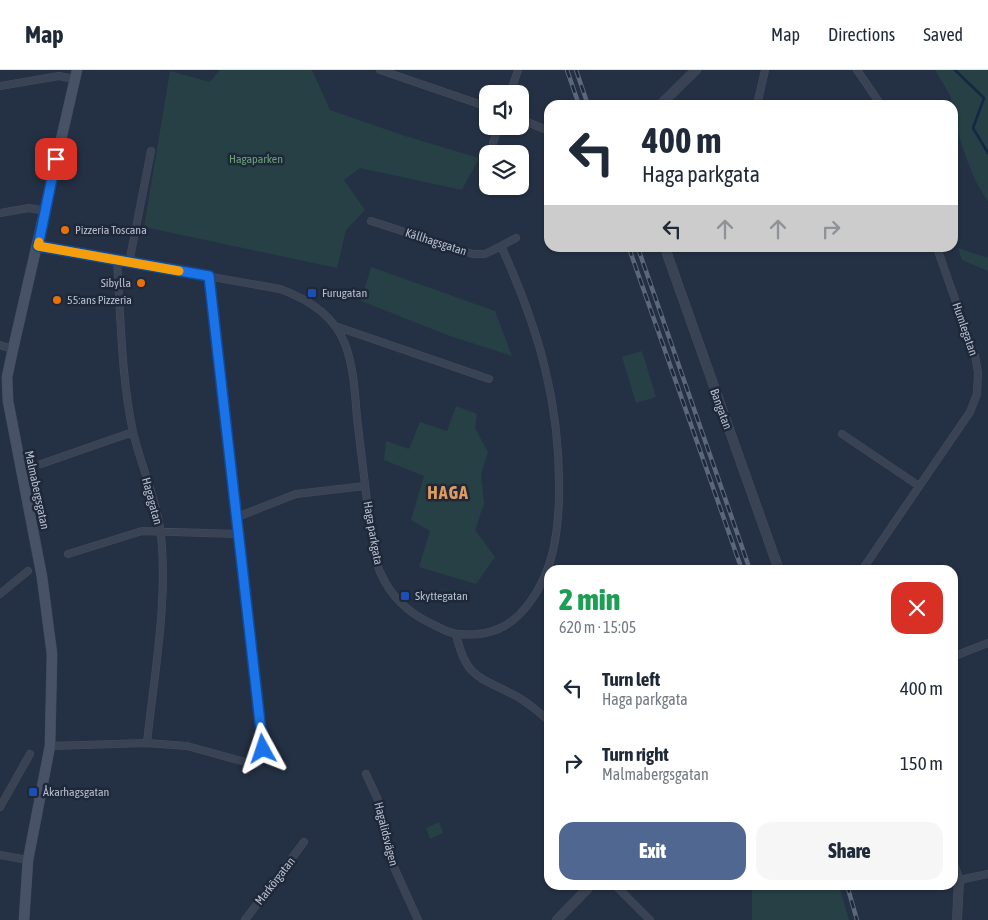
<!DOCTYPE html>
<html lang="en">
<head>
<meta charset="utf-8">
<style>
	body { margin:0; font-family:"Asap Condensed",sans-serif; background:#f6f6f7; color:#1f2937; height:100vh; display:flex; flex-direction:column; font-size:19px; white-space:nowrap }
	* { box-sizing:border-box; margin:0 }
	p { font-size:16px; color:#747a83 }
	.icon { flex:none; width:28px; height:28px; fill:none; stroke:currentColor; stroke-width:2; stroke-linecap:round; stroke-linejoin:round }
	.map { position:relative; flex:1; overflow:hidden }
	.panel { position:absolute; left:544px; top:495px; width:414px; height:325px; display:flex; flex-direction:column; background:#fff; border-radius:15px; box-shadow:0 1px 4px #0004 }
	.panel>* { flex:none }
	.hud { position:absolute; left:544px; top:30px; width:414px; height:152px; border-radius:15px; box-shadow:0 1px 4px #0004; background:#fff; color:#1f2937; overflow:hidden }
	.buttons { position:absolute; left:479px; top:15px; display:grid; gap:10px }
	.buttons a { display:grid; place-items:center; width:50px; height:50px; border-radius:10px; background:#fff; box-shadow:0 1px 4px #0004; font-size:25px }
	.pin { position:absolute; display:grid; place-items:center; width:42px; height:42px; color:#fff; margin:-21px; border-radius:10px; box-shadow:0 2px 8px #0006 }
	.me { position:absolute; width:55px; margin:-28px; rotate:355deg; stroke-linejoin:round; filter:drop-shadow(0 0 4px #0008) }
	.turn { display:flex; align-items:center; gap:18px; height:105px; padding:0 15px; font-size:22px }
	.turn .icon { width:65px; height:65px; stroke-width:2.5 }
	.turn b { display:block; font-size:35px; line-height:42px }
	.lanes { display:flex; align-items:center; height:48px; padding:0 15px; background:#0003; justify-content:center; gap:25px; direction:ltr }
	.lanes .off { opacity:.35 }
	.round { display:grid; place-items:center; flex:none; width:52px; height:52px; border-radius:15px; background:#f6f6f7 }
	.headline { display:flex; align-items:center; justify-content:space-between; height:85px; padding:0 15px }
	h1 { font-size:30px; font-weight:800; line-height:38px; color:#1e9e55 }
	.button { display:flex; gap:10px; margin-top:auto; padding:10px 15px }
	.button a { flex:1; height:58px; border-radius:15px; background:#4f6791; color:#fff; font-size:20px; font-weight:800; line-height:58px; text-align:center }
	.button a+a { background:#f6f6f7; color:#1f2937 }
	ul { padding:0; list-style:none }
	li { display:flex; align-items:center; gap:15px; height:75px; padding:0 15px }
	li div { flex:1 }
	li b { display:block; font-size:19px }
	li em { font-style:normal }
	header { display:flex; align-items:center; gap:30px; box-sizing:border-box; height:70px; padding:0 25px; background:#fff; border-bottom:1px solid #e0e1e3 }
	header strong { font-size:24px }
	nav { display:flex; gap:28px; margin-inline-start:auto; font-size:18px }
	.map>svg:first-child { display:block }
	.green { fill:#264045 }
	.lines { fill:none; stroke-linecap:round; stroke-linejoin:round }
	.stream { stroke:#162744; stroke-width:2.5 }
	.minor-casing { stroke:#434c5d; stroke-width:8 }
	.tertiary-casing { stroke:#434c5d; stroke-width:10 }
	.secondary-casing { stroke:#434c5d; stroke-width:11 }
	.minor { stroke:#394353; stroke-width:7 }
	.tertiary { stroke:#394353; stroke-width:9 }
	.secondary { stroke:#475267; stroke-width:10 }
	.rail-casing { stroke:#5b677b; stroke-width:4.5 }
	.rail { stroke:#1e2839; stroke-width:2.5; stroke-dasharray:8; stroke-linecap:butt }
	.route-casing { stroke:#114b97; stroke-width:12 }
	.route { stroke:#1a73e8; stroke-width:9 }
	.slow { stroke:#f59e0b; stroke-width:9 }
	.food-dot { fill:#e8710a; stroke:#1e2839; stroke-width:2 }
	.transit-dot { fill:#1a4fb4; stroke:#1e2839; stroke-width:2 }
	.labels { text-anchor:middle; stroke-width:5; stroke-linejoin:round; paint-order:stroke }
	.park-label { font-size:12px; fill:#6ba079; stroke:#1e2839 }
	.poi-label { font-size:12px; fill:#b6becd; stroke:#1e2839; text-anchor:start }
	.street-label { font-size:12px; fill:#b6becd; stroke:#1e2839 }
	.district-label { font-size:18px; font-weight:bold; letter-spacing:1px; fill:#df9b60; stroke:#1e2839 }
</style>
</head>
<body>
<header>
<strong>Map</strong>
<nav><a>Map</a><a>Directions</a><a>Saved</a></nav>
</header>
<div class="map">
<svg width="988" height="850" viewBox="0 0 988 850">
	<rect width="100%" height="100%" fill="#243144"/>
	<!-- green -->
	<path class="green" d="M220,0H312L330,40L405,66L479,88L462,120L360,98L344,110L365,140L346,160L337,198L144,157L170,1L210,12Z
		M935,0H988V132L976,112L967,90L958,63L950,25Z
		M958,178L988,188V201L962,190Z
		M371,197L495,241L512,286L450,266L361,231Z
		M642,281L656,327L636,333L622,287Z
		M456,336L477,344L475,358L488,382L481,404L484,434L475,460L495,487L476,514L419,497L430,461L411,450L424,406L384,390L386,371L409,379L420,352L447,361Z
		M439,752L443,763L430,769L426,758Z
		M752,815H839L849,850H752Z"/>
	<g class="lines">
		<!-- stream -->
		<path class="stream" d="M955,0L984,28L973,58L988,83"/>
		<defs>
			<path id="minor" d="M380,0L488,37
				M857,0L881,35
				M0,16L59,6L74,9
				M510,24L518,0
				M757,35L765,0
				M520,49L549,61
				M493,73L499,56
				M0,143L29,138L46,141
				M371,151L473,184H485L501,176
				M38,176L280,219C308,229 334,245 345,274C354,298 355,323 357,348C361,381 365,415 369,448C372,467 373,487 381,504C391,526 409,543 430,553C439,557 449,564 459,564C490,567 512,557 530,532C553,501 558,464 559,427C561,335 539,259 501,176L516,168
				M117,191C121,248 121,306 133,362C141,396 157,430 161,465C168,533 154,605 147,673
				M129,193L151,81
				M335,256L489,309
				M0,275L13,279
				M842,364L919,416
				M41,394L133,362
				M237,447L296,424L365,416
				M68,484L142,461L238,464
				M862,500L970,342L977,324L978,302L975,286L937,178
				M0,524L28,501
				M456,564C466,608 478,606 514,625C526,631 539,642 549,651
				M952,587L988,573
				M50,676L147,673L187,676L249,693L263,683L209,206
				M366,704L378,730L393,795L418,850
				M0,737L30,684
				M0,785L28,790
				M959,810L988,804
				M615,815L650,850
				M245,850L304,772"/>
			<path id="tertiary" d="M660,35L696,0
				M665,178L779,500
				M952,792L959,810L957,850
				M557,850L591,815"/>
			<path id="secondary" d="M24,850L28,790L50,676L52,584L42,507L8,331L7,307L13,279L77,0"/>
		</defs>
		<!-- minor casing -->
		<use href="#minor" class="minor-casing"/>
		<!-- tertiary casing -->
		<use href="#tertiary" class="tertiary-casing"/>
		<!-- secondary casing -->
		<use href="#secondary" class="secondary-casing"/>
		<!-- minor -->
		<use href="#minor" class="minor"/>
		<!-- tertiary -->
		<use href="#tertiary" class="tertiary"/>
		<!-- secondary -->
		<use href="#secondary" class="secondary"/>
		<defs>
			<path id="rail" d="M567,0L579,35
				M576,0L588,35
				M629,178L742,500
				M638,178L750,500
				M847,815L857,850"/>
		</defs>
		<!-- rail casing -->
		<use href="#rail" class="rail-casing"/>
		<!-- rail -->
		<use href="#rail" class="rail"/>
	</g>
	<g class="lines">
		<defs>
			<path id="route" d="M56,89L38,176L209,206L263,679"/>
		</defs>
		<!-- route casing -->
		<use href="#route" class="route-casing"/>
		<!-- route -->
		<use href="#route" class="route"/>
		<!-- slow -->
		<path class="slow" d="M39,172L38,176L179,201"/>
	</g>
	<!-- markers -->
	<g class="food-dot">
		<circle cx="65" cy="160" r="5"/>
		<circle cx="141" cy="213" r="5"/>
		<circle cx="57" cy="230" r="5"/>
	</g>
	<g class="transit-dot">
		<rect x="307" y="218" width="10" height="10" rx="2.5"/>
		<rect x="400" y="521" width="10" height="10" rx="2.5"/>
		<rect x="28" y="717" width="10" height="10" rx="2.5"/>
	</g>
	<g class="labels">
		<!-- park labels -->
		<g class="park-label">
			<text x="256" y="93">Hagaparken</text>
		</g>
		<!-- poi labels -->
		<g class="poi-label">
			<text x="75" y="164">Pizzeria Toscana</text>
			<text x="131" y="217" text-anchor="end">Sibylla</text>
			<text x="322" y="227">Furugatan</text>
			<text x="67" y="234">55:ans Pizzeria</text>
			<text x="415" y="530">Skyttegatan</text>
			<text x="43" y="726">Åkarhagsgatan</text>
		</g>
		<!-- street labels -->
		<g class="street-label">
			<text transform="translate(436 172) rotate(18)" y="4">Källhagsgatan</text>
			<text transform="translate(965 259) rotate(71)" y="4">Humlegatan</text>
			<text transform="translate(721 339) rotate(70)" y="4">Bangatan</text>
			<text transform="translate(37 420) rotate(78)" y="4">Malmabergsgatan</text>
			<text transform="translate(152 431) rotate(75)" y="4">Hagagatan</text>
			<text transform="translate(373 463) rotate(80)" y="4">Haga parkgata</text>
			<text transform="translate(386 764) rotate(76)" y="4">Hagalidsvägen</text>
			<text transform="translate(275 811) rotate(-52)" y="4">Markörgatan</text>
		</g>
		<!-- district labels -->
		<g class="district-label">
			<text x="448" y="429">HAGA</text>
		</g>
	</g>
</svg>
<div class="buttons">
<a><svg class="icon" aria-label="sound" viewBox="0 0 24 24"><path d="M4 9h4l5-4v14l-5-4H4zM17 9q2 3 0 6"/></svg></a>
<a><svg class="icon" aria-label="layers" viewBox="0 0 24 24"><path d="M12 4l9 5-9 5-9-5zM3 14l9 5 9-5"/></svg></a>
</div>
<div class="pin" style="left:56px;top:89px;background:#d93025"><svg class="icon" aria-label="arrive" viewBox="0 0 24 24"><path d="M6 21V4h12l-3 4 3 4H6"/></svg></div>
<svg class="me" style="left:263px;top:679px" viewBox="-20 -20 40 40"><path d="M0-17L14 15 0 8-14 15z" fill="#1a73e8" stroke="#fff" stroke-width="4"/></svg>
<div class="hud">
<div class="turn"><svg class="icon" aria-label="left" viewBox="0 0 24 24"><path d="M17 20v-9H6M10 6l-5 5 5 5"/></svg><div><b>400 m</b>Haga parkgata</div></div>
<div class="lanes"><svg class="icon" aria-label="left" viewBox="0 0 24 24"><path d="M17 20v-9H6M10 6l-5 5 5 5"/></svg><svg class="icon off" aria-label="ahead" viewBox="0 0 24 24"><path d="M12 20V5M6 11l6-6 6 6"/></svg><svg class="icon off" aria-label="ahead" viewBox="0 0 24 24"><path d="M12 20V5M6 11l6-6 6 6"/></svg><svg class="icon off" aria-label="right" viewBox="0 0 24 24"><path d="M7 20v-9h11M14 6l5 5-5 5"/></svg></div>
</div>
<section class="panel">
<div class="headline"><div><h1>2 min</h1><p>620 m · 15:05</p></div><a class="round" style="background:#d93025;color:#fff"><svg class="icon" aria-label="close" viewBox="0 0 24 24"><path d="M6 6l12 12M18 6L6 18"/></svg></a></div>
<ul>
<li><svg class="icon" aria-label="left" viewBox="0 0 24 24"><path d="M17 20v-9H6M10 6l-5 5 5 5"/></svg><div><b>Turn left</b><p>Haga parkgata</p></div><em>400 m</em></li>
<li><svg class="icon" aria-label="right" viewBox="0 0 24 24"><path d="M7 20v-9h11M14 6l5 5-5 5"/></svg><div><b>Turn right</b><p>Malmabergsgatan</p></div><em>150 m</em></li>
</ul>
<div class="button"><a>Exit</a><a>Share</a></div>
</section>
</div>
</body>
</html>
